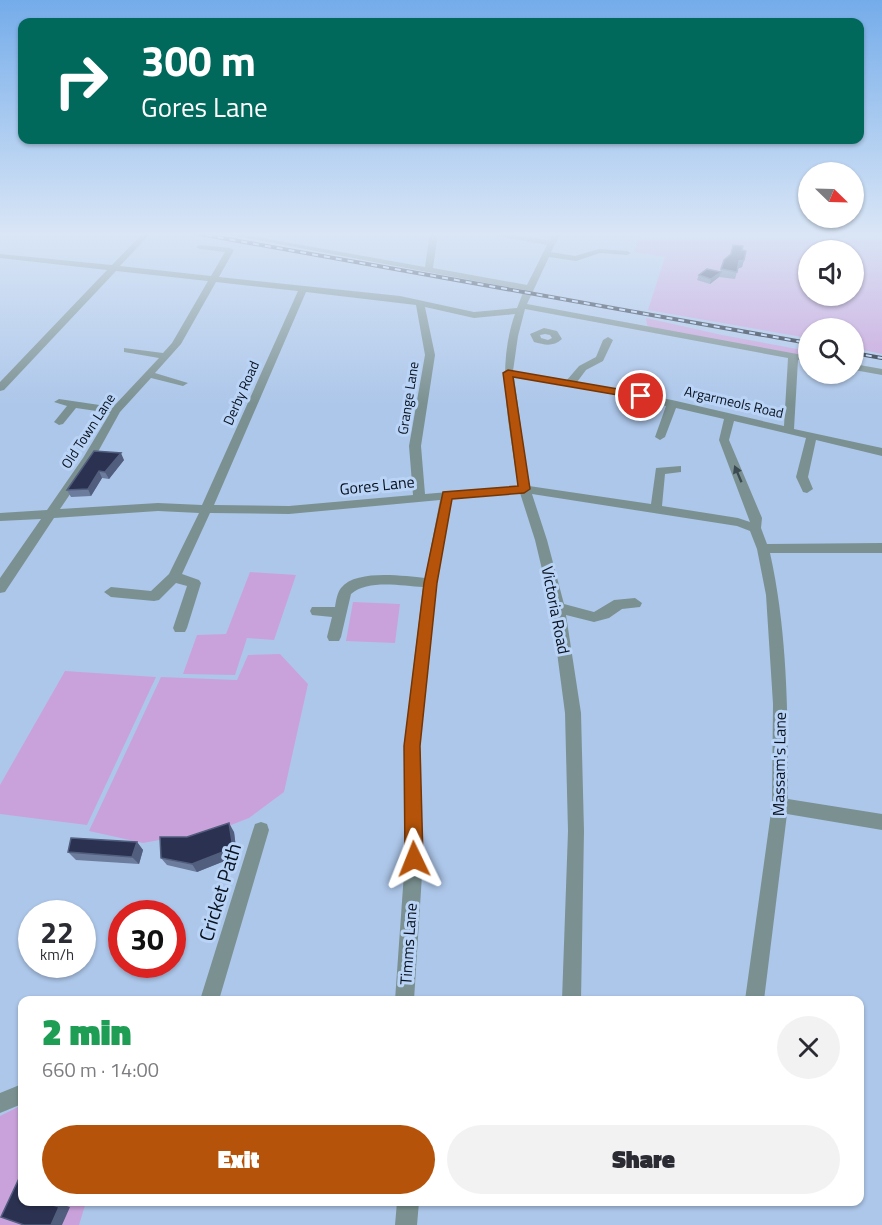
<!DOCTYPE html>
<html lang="en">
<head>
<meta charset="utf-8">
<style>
	body { margin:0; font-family:"Titillium Web",sans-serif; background:#f2f2f3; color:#2b2b33; height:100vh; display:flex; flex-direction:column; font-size:22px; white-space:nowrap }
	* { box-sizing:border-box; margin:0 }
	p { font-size:20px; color:#7c7c81 }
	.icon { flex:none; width:33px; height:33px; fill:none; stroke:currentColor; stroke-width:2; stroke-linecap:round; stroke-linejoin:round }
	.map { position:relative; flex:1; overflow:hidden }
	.sheet { position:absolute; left:18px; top:996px; width:846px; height:210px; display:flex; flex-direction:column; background:#fff; border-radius:12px; box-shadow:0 2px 4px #0004 }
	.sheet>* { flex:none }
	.guide { position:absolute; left:18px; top:18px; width:846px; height:126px; border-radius:12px; box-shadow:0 2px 4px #0004; background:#00695c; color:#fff; overflow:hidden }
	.needle { width:39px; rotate:113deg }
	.fabs { position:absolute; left:798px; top:162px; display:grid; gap:12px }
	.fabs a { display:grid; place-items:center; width:66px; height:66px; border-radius:50%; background:#fff; box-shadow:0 2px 4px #0004; font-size:30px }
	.speed { position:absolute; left:18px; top:900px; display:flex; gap:12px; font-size:30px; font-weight:700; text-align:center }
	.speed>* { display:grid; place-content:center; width:78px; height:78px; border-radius:50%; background:#fff; box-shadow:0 2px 4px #0004; line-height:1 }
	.speed small { font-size:15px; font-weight:400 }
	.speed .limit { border:9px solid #d22; background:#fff; color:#111 }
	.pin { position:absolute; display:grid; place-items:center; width:51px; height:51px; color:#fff; margin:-26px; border:3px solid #fff; border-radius:50%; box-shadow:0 2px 6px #0007 }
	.me { position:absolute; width:66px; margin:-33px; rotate:358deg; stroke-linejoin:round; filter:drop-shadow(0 0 4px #0008) }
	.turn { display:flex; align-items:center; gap:21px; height:126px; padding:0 24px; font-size:27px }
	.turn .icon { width:78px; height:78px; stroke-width:2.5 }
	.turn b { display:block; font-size:42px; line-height:51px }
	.round { display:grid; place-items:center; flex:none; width:63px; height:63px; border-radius:32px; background:#f2f2f3 }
	.overview { display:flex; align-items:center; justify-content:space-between; height:102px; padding:0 24px }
	h1 { font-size:36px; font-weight:800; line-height:45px; color:#1e9e55 }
	.action { display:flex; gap:12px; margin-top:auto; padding:12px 24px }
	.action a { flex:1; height:69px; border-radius:36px; background:#b45309; color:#fff; font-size:24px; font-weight:800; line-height:69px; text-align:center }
	.action a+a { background:#f2f2f3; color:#2b2b33 }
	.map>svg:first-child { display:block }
	.green { fill:#caa2db; fill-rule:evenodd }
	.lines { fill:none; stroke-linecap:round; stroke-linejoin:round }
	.stream { stroke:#66a1ee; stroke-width:2 }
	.minor { fill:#7b9191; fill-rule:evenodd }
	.rail-casing { stroke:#1a2533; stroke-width:4 }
	.rail { stroke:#bad4f7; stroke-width:2; stroke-dasharray:6; stroke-linecap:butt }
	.wall { fill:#6c7c9d }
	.shaded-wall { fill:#525e7e }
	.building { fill:#2b3150; stroke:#525e7e; stroke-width:1.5 }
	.oneway { fill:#3c4b51 }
	.route { fill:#b45309; stroke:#753606; stroke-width:1.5 }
	.labels { text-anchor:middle; stroke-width:6; stroke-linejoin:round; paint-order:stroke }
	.far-street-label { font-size:14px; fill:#08111d; stroke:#bad4f7 }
	.street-label { font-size:16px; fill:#08111d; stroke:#bad4f7 }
	.near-street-label { font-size:20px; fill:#08111d; stroke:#bad4f7 }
</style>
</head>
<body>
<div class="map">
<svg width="882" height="1225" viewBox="0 0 882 1225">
	<rect width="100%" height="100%" fill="#adc7ea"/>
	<!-- green -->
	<path class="green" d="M641,233H882V354L854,348V328H808V338L648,310L665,257L634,252ZM808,250H854V296H808Z
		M646,318L722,335L808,351V358L650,328L647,325Z
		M250,572L296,575L274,640L247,638L235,675L183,674L197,635L226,634Z
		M353,602L400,604L395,643L346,641Z
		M280,654L308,684L284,792L249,818L195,839L170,838L143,843L89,831L161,677L237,680L248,655Z
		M65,671L156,677L87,825L0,814V785Z
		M22,1105V1202H86L79,1225H0V1116Z"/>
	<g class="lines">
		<!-- stream -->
		<path class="stream" d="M876,234L882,233
			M828,248L829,241L845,236"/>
		<!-- minor -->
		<path class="minor" d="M143,233H151L120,266L211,276L225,252L200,249L196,247L200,245L230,248L234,250L219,277L400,296L474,312L517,308L524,290L219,233H235L425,267L430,233H438L433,268L527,285L547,245L481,233H499L549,240L553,233H561L551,252L575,256L599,249L627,251L631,253L627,255L600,253L576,261L549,257L527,304L808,356V362L798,360L794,429L882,448V456L816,440L808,477L813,489L807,493L803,492L796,477L806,438L734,421L729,440L762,518L761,528L767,544L882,543V553H770C788,634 788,717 788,799L882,814V830L787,814L764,1000H745L772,805L773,704L766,595L757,549L750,531L737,526L532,494L547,540L564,604L594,612L614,600L635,598L642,603L640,607L622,609L609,618L594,622L566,615L581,713L584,831L581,1000H562L568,831L565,713L551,607L535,540L520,493L452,499L437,583L420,746L423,859L414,1000H395L405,859L404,746L423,587C402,586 368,579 351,594L341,637L339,641H329L327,637L332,617L312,615L310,611L312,607H335C336,601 337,593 341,588C356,569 403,576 425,578L440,500L289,514L210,513L182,574L199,580L201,583L187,628L185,632H175L173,628L187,586L176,583L159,600L154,601L111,597L104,592L111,587L151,591L169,574L199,513L158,511L54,518L5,592L0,593V578L41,519L0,521V513L47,510L83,458L110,413L76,408L63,424L59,425L54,422L67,406L54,402L59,399L113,407L159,358L124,352V348L163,353L172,343L208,281L116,271L4,390L0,391V382L107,270L0,258V254L112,265ZM216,282L298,291L202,505L158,503L60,509L94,459L120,412L151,378L183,386L188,383L155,373L181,344ZM306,292L416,305L425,355L409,446L413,495L289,506L214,505ZM425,307L474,318L515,314C495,370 510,428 518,486L425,494L421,446L435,355ZM525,309L788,358L784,426L672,400L577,382L586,370L603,361L613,340L608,337L603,340L596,357L579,366L567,380L513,371L518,336ZM514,377L625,396L666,406L655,437L660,440L665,437L676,408L724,419L719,440L750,522L738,518L662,506L665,474L681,472V466L656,468L651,504L529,486Z
			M544,328L557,331L562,339C553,347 545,345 534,342L530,334ZM545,334L550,335L552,338L548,340L541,338L540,335Z
			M854,364L882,369V375L854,370Z
			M261,822L267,824L269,830L219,1000H200L253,830L255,824Z
			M22,1084V1104L0,1113V1093Z
			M397,1202H419L417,1225H395Z"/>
		<defs>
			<path id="rail" d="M194,233L808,343
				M854,353L882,358"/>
		</defs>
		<!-- rail casing -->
		<use href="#rail" class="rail-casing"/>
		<!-- rail -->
		<use href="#rail" class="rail"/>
	</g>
	<!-- wall -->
	<path class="wall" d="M742,250L744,260L742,267L738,268L735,279L719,277L710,284L697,280L699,275L720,272L724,260Z
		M94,451L124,460L109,479L102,478L91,496L71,497L67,490Z
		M234,832L237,856L197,872L167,865L161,858L187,837Z
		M137,842L143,850L139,864L76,860L68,852Z"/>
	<!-- shaded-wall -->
	<path class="shaded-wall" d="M744,260L742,267L737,269L739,261Z
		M721,272L719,277L710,284L711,279Z
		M121,453L124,460L109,479L105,472Z
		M99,471L102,478L91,496L88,489Z
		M229,823L234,832L237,856L197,872L192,864Z
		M137,842L143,850L139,864L132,857Z
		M44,1202H55L70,1207L62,1225H51Z"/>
	<!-- building -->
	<path class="building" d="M733,245L743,246L742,250L746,251L744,260L739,261L737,272L721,269L724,260L731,254Z
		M707,269L721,272L711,279L699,275Z
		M94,451L121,453L105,472L99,471L88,489L67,490Z
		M229,823L233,848L192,864L161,858L160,837H187Z
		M71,838L137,842L132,857L68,852Z
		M22,1172V1202H44L59,1207L51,1225H24L1,1217Z"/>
	<!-- one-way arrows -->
	<defs><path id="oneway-solid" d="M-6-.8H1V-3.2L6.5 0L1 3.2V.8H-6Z" transform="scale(1.5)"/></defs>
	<use class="oneway" href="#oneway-solid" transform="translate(738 474) rotate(-113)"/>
	<!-- sky -->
	<linearGradient id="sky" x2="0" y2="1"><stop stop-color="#74acea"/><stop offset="0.58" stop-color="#dae6f6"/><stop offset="1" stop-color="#dae6f6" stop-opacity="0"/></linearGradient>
	<rect width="882" height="404" fill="url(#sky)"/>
	<!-- route -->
	<path class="route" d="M508,370L641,393L646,396L641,399L513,377L530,489L524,493L452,499L437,583L420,746L423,859L420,865L414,867L408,865L405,859L404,746L424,583L443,492L518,486L503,373Z"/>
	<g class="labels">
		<!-- far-street labels -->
		<g class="far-street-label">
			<text transform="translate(241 393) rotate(-66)" y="5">Derby Road</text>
			<text transform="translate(408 398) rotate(-81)" y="5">Grange Lane</text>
			<text transform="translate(734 402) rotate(13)" y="5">Argarmeols Road</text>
			<text transform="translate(88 431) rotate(-57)" y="5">Old Town Lane</text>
		</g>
		<!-- street labels -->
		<g class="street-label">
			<text transform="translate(377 485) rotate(-6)" y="6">Gores Lane</text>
			<text transform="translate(556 610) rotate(79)" y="6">Victoria Road</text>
			<text transform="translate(779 764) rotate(-89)" y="6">Massam's Lane</text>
			<text transform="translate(408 944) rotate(-86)" y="6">Timms Lane</text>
		</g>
		<!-- near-street labels -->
		<g class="near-street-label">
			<text transform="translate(220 892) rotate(-73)" y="7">Cricket Path</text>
		</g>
	</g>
</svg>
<div class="fabs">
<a><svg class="needle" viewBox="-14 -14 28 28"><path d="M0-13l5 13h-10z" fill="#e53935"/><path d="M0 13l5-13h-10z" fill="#7c7c81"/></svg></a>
<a><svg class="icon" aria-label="sound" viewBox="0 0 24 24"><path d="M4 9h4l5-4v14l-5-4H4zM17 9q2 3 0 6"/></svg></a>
<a><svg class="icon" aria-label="search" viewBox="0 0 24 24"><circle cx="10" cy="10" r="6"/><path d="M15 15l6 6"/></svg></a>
</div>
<div class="speed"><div>22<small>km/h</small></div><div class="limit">30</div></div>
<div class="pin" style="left:641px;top:396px;background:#d93025"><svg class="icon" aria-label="arrive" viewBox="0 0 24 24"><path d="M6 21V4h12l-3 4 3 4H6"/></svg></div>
<svg class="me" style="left:414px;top:859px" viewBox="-20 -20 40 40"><path d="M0-17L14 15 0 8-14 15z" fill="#b45309" stroke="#fff" stroke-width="4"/></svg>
<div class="guide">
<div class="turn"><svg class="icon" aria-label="right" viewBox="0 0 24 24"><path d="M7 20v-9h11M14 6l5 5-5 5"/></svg><div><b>300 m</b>Gores Lane</div></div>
</div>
<section class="sheet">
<div class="overview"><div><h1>2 min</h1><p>660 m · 14:00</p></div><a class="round"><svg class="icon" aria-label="close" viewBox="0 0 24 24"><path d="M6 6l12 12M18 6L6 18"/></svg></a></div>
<div class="action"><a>Exit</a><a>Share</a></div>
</section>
</div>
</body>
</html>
